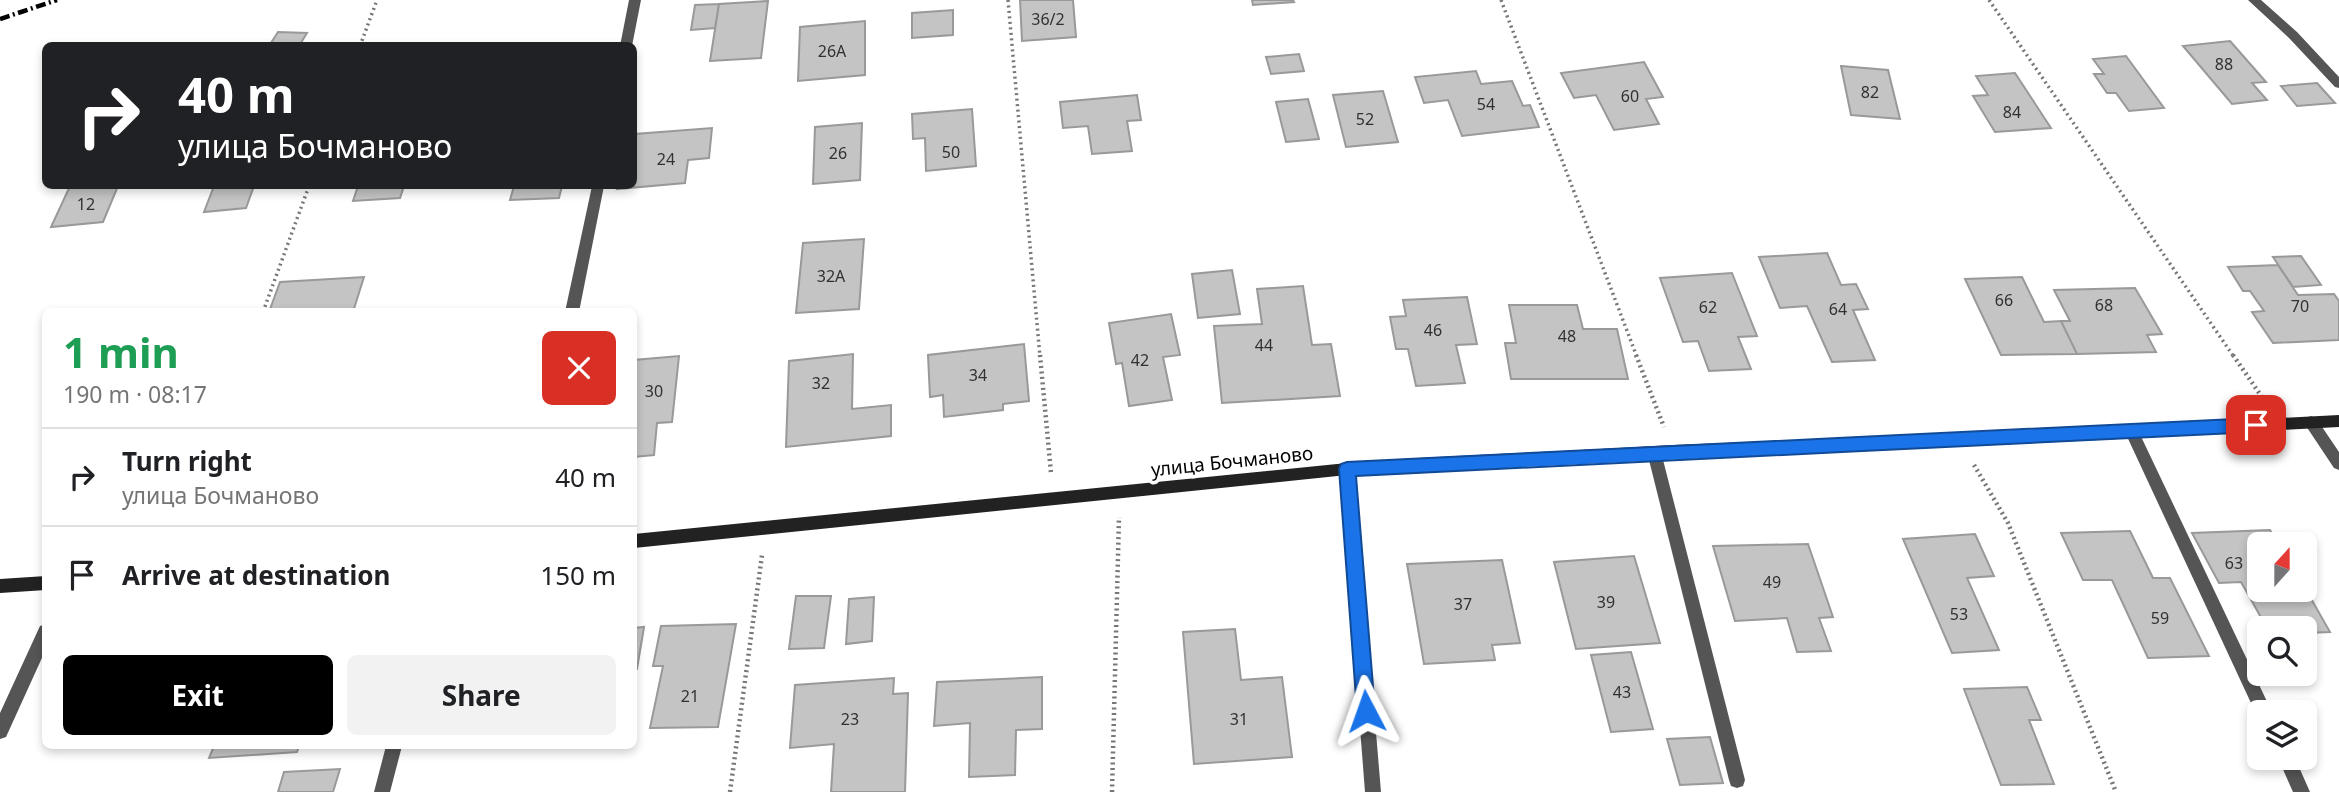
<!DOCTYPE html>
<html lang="en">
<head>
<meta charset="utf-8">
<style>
	body { margin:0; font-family:"Noto Sans",sans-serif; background:#f2f2f2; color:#202124; height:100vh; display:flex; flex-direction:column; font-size:26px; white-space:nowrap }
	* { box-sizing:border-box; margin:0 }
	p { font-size:23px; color:#757577 }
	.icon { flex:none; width:38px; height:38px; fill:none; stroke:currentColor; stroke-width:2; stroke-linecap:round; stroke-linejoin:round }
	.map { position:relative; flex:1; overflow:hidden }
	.panel { position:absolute; left:42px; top:308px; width:595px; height:441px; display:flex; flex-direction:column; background:#fff; border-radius:10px; box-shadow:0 4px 10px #0003 }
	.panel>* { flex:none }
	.top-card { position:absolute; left:42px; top:42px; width:595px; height:147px; border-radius:10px; box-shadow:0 4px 10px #0003; background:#202124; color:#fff; overflow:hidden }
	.needle { width:46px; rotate:21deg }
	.tools { position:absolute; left:2247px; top:532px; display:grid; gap:14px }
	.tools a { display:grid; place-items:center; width:70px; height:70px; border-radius:10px; background:#fff; box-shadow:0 4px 10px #0003; font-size:35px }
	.pin { position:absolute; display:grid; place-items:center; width:60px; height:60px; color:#fff; margin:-30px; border-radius:14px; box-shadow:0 4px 10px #0006 }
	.me { position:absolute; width:77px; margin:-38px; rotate:356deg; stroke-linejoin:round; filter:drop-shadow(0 0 5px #0008) }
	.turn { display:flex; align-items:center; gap:24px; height:147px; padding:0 21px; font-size:32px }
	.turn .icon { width:91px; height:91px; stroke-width:2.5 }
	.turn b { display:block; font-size:49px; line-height:60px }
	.round { display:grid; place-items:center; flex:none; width:74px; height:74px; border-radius:10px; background:#f2f2f2 }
	.overview { display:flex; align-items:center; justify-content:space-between; height:119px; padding:0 21px }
	h1 { font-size:42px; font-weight:700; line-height:52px; color:#1e9e55 }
	.action { display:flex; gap:14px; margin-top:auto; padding:14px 21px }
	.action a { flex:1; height:80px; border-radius:10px; background:#000; color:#fff; font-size:28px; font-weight:700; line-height:80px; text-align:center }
	.action a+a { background:#f2f2f2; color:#202124 }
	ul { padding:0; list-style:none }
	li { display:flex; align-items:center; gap:21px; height:98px; padding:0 21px; border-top:2px solid #e0e0e0 }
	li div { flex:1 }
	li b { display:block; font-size:26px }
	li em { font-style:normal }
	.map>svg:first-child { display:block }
	.building { fill:#c4c4c4; stroke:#999; stroke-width:2 }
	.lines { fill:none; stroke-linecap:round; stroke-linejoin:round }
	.path-far1 { stroke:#777; stroke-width:3.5; stroke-dasharray:2 3.5; stroke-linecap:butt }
	.path { stroke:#777; stroke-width:4.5; stroke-dasharray:2 3.5; stroke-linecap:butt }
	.service { fill:#555; fill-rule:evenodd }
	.minor { fill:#555; fill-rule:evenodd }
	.secondary { fill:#222; fill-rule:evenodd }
	.rail { stroke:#000; stroke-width:4.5; stroke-dasharray:10 3.5 2 3.5; stroke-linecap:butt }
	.route { fill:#1a73e8; stroke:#114b97; stroke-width:2 }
	.labels { text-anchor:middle; stroke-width:7; stroke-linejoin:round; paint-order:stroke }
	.number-label { font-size:16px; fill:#313131 }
	.street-label { font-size:19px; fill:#000; stroke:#fff }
</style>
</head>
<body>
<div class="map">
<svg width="2339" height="792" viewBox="0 0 2339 792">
	<rect width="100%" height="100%" fill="#fff"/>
	<!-- building -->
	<path class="building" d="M1020,0H1073L1076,37L1022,41Z
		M1252,0H1293L1294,2L1253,5Z
		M768,1L761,58L710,61L719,4Z
		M719,4L715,28L691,30L695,5Z
		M953,10V35L912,38V13Z
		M865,21V75L798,81L800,27Z
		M278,32L307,33L299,46H269Z
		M2230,41L2266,82L2252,83L2267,100L2232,104L2183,46Z
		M1299,54L1304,71L1271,74L1266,57Z
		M2126,56L2164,108L2129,111L2116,93H2107L2094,74H2104L2093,59Z
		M1644,62L1663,97L1646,99L1659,124L1614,130L1596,95L1574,98L1561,73Z
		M1841,66L1888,70L1900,119L1851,115Z
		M1476,71L1481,84L1512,81L1523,106L1530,105L1539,127L1462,136L1448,100L1424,103L1415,77Z
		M2015,73L2051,128L1995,132L1973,96L1988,95L1976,76Z
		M2317,83L2335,103L2297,106L2281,86Z
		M1383,91L1398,142L1346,147L1333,95Z
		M1137,95L1141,120L1127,121L1132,151L1092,154L1088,126L1063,128L1060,102Z
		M1308,99L1319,139L1286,142L1276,102Z
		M972,109L976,166L926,171L925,138L913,139L912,114Z
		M862,123L860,180L813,184L815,127Z
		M712,128L709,158L688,160L685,183L617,189L618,186H634L635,134Z
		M70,186H118L103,222L51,227Z
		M214,186H254L246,208L204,212Z
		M358,186H404L400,198L353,201Z
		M514,186H562L559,198L510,200Z
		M864,239L859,309L796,313L803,243Z
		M1827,253L1841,285L1856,284L1868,309L1853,310L1875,360L1832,362L1807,306L1780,308L1759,257Z
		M2301,256L2321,285L2293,287L2273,257Z
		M2278,265L2298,295L2334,294L2339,301V340L2273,343L2252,312L2264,311L2250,291H2243L2228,267Z
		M1232,270L1240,314L1198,318L1192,274Z
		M1732,273L1757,336L1738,337L1751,369L1709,371L1698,341L1683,342L1660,278Z
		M364,277L353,312H269L280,282Z
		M2022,277L2044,322L2061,321L2077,354L2001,355L1965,279Z
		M1303,286L1312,345L1331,344L1340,396L1222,403L1214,326L1262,324L1257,289Z
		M2135,288L2162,334L2147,335L2156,352L2077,354L2061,321H2070L2054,290Z
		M1467,297L1477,344L1456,345L1465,383L1416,386L1408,349H1396L1390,317L1406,316L1403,300Z
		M1509,305H1577L1583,329H1617L1628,379H1511L1505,343H1516Z
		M1171,314L1180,355L1163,357L1172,400L1129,406L1122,363L1116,364L1109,323Z
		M1024,344L1029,401L1003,404V410L944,417L943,395L930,397L928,355Z
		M853,354L852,409L891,405V436L786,447L789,361Z
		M679,356L672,422L657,423L654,455L634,457V360Z
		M2270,530L2278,544H2259V590L2305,588L2330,632L2305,633V628H2267L2241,582L2219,583L2192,533Z
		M2130,531L2153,578H2170L2209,656L2148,658L2112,580H2083L2061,533Z
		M1975,534L1994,576L1967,578L1999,650L1952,653L1903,539Z
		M1808,544L1833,617L1819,618L1831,651L1797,652L1787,618L1735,621L1713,546Z
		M1634,556L1660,643L1576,649L1554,562Z
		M1502,560L1520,643L1492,645L1495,660L1424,664L1407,564Z
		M796,596H831L824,648L789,649Z
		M874,597L872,641L846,644L849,599Z
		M736,624L718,727L650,728L663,666H653L661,626Z
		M644,627L637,669H634V628Z
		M1235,629L1241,680L1282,677L1292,757L1194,764L1183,632Z
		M1631,652L1653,729L1611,732L1591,655Z
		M1042,677V729L1016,730L1015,775L969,777L970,723L934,726L937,682Z
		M894,678L893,694L908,693L905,792H831L834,744L790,748L795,685Z
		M2027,687L2041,720H2029L2054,784L2001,785L1964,689Z
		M1710,737L1723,783L1680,785L1667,739Z
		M214,746H299L297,752L209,758Z
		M340,769L333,792H278L284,772Z"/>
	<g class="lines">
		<!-- path-far1 -->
		<path class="path-far1" d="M1008,0L1040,357
			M1501,0L1637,357
			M1989,0L2234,357
			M360,46L377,0
			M263,312L309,186"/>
		<!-- path -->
		<path class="path" d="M1040,355L1051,473
			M1636,355L1664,427
			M2233,355L2264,400
			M1974,465L2008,523L2116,792
			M730,792L762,555
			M1112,792L1119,517"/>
		<!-- service -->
		<path class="service" d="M2311,416L2316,418L2339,452V470L2334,468L2306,426L2304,422L2306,418Z
			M1654,446L1659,448L1661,452L1745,780L1743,786L1737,788L1731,786L1729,780L1647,452L1649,448Z
			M386,746H402L390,792H374Z"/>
		<!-- minor -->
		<path class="minor" d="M629,0H641L632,46H620Z
			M2248,0H2261L2297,32L2339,77V88L2335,87L2289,38Z
			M592,186H604L579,312H565Z
			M2131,424L2136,426L2272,712H2259L2258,718L2124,430L2126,426Z
			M1347,463L1352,465L1354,469L1381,792H1365L1340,469L1342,465Z
			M46,624V649L6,737L0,739V713L40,626Z
			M2278,758H2295L2310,792H2293Z"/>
		<!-- secondary -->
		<path class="secondary" d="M2339,415V427L1959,446L1673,457L1347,475L634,548V534L1347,463L1673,445L1959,434Z
			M46,576V590L0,593V579Z"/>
		<!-- rail -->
		<path class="rail" d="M0,19L57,0"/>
	</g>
	<!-- route -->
	<path class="route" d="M2256,418L2261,420L2264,425L2261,430L2256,432C1956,448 1656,459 1356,476L1375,711L1373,718L1366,720L1360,718L1357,711L1339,469L1341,464L1347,462C1650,445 1953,434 2256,418Z"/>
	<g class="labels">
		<!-- number labels -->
		<g class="number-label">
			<text x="1048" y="25">36/2</text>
			<text x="832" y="57">26А</text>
			<text x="2224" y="70">88</text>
			<text x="1870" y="98">82</text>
			<text x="1630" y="102">60</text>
			<text x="1486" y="110">54</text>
			<text x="2012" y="118">84</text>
			<text x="1365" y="125">52</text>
			<text x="951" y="158">50</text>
			<text x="838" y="159">26</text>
			<text x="666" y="165">24</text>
			<text x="86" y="210">12</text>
			<text x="831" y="282">32А</text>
			<text x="2004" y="306">66</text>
			<text x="2104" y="311">68</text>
			<text x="2300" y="312">70</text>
			<text x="1708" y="313">62</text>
			<text x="1838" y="315">64</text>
			<text x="1433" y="336">46</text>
			<text x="1567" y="342">48</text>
			<text x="1264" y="351">44</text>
			<text x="1140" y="366">42</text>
			<text x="978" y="381">34</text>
			<text x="821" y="389">32</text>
			<text x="654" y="397">30</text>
			<text x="2234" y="569">63</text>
			<text x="1772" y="588">49</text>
			<text x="1606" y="608">39</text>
			<text x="1463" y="610">37</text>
			<text x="1959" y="620">53</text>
			<text x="2160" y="624">59</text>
			<text x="1622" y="698">43</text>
			<text x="690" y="702">21</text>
			<text x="850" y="725">23</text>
			<text x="1239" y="725">31</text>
		</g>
		<!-- street labels -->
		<g class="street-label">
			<text transform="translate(1232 461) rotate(-6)" y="7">улица Бочманово</text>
		</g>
	</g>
</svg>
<div class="tools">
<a><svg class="needle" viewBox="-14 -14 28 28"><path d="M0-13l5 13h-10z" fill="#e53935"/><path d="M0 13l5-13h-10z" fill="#757577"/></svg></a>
<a><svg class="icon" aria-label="search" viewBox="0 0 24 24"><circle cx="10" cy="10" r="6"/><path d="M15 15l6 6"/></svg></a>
<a><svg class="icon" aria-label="layers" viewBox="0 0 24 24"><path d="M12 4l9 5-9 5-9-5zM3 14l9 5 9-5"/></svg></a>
</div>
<div class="pin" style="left:2256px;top:425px;background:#d93025"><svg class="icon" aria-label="arrive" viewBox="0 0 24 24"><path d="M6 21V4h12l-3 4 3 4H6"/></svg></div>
<svg class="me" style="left:1366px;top:711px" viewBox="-20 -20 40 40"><path d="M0-17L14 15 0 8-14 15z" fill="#1a73e8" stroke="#fff" stroke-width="4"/></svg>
<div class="top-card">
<div class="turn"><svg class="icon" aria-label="right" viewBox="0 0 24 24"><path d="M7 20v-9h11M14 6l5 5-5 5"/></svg><div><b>40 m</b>улица Бочманово</div></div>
</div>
<section class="panel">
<div class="overview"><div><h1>1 min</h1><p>190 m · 08:17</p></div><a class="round" style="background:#d93025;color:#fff"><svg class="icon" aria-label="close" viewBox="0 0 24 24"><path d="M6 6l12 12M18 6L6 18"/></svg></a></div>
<ul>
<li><svg class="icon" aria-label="right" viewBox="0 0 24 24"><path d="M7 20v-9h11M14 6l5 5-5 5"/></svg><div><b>Turn right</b><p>улица Бочманово</p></div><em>40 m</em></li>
<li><svg class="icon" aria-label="arrive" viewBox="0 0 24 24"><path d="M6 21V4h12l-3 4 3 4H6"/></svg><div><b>Arrive at destination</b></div><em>150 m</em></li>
</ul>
<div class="action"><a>Exit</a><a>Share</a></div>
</section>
</div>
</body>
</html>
